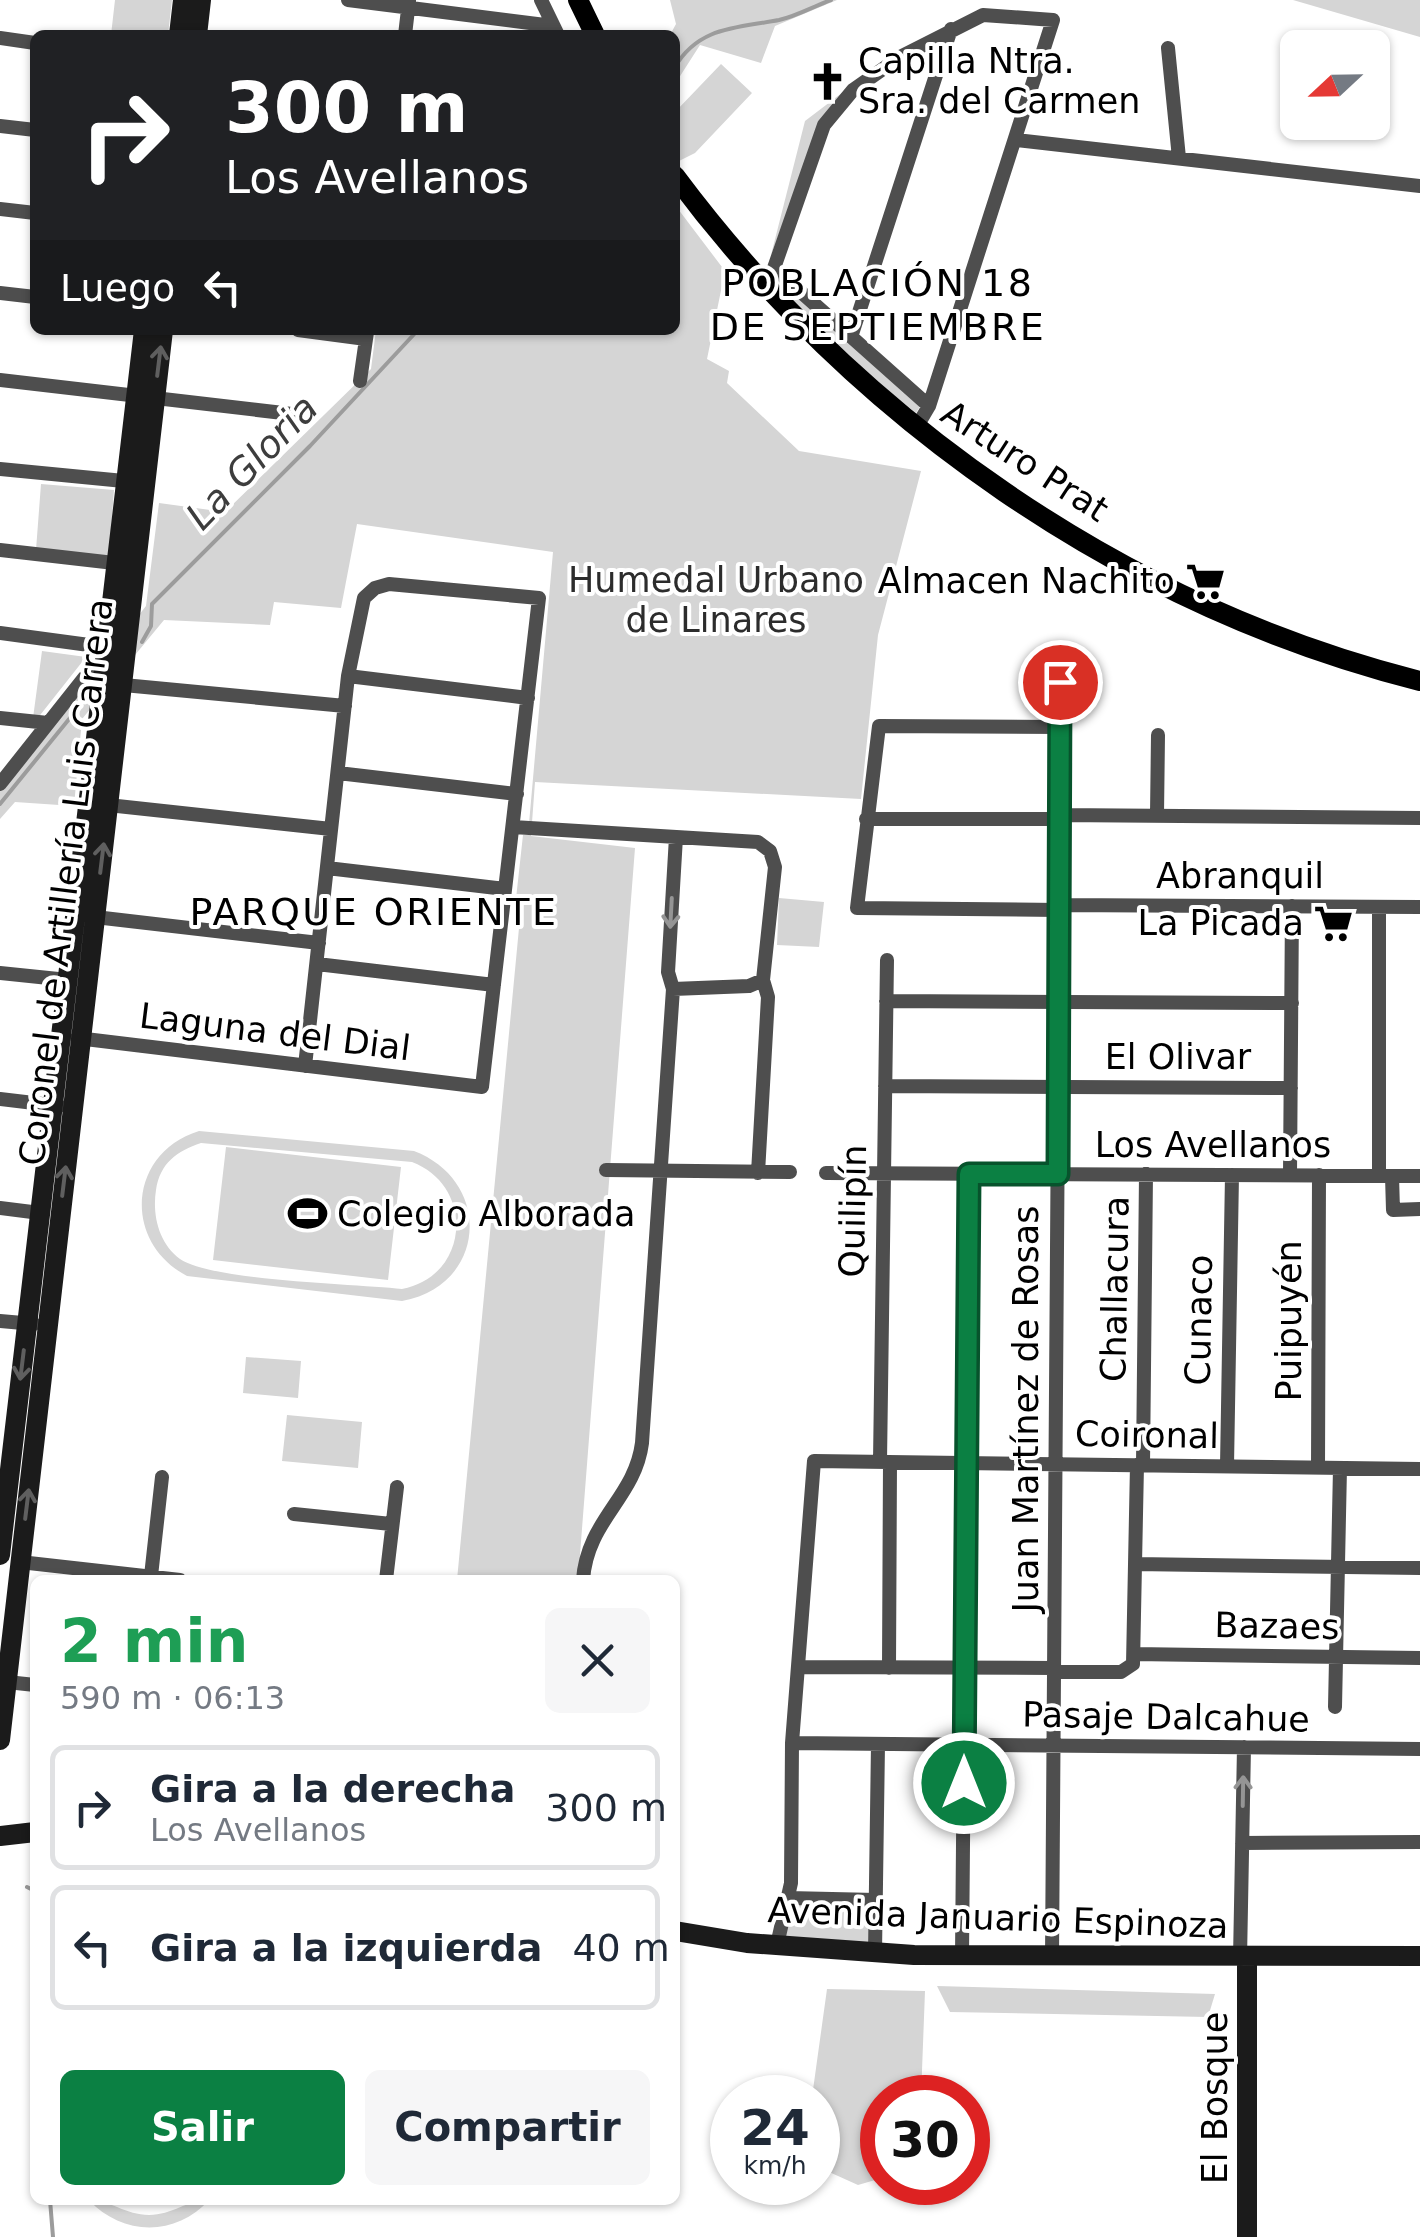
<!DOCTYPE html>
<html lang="es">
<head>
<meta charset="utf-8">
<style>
	body { margin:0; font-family:"DejaVu Sans",sans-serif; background:#f6f6f7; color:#1f2937; height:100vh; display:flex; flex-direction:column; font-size:38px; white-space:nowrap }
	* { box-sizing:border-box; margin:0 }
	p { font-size:32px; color:#747a83 }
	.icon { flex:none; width:55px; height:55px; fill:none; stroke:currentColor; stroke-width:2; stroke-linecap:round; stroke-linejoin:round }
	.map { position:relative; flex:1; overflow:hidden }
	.drawer { position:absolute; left:30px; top:1575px; width:650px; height:630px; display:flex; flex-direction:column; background:#fff; border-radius:15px; box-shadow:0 2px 8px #0004 }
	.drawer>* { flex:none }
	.top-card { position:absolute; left:30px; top:30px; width:650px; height:305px; border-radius:15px; box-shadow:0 2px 8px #0004; background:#202124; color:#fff; overflow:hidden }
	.needle { width:65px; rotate:248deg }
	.tools { position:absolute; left:1280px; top:30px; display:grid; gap:20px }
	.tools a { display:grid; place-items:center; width:110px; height:110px; border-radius:15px; background:#fff; box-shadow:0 2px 8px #0004; font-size:50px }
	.speed { position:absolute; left:710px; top:2075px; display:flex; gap:20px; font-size:50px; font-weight:700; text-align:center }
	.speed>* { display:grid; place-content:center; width:130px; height:130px; border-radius:50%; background:#fff; box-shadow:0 2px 8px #0004; line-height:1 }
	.speed small { font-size:25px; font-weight:400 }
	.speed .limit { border:15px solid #d22; background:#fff; color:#111 }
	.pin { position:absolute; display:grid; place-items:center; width:85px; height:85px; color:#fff; margin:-42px; border:5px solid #fff; border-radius:50%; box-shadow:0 2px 10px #0007 }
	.me { position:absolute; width:110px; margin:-55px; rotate:0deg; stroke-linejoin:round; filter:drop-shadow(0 0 8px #0008) }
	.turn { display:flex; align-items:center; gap:35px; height:210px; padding:0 30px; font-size:45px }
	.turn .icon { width:130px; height:130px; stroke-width:2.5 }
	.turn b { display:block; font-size:70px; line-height:85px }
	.then { display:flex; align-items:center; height:95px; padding:0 30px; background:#0003; gap:20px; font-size:38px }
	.round { display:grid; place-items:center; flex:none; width:105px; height:105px; border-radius:15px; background:#f6f6f7 }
	.summary { display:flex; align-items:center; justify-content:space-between; height:170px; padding:0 30px }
	h1 { font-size:60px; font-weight:700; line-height:75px; color:#1e9e55 }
	.action { display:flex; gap:20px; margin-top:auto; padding:20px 30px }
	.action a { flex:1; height:115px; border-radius:15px; background:#0b8043; color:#fff; font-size:40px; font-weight:700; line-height:115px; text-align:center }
	.action a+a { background:#f6f6f7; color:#1f2937 }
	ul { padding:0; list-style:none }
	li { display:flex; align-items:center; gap:30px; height:125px; margin:0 20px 15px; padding:0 10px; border:5px solid #e0e1e3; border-radius:15px }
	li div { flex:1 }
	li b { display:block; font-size:38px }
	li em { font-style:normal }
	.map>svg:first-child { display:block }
	.green { fill:#d5d5d5; fill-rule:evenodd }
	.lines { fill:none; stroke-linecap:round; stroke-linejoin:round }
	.stream { stroke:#9c9c9c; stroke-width:4 }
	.street { stroke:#4e4e4e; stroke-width:14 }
	.secondary { stroke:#1b1b1b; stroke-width:20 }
	.primary { stroke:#000; stroke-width:20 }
	.oneway { stroke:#5f5f5f }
	.oneway2 { stroke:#959595 }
	.route-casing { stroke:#07532c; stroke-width:25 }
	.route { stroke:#0b8043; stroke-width:18 }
	.labels { text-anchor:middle; stroke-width:8; stroke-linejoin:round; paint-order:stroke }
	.poi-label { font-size:35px; fill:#000; stroke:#fff; text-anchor:start }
	.street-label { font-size:35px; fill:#000; stroke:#fff }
	.park-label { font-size:35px; fill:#2c2c2c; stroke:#fff }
	.neighbourhood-label { font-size:38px; letter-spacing:2.5px; fill:#000; stroke:#fff }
	.water-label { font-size:38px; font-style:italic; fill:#3d3d3d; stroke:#fff }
</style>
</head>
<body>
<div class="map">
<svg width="1420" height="2237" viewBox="0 0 1420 2237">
	<rect width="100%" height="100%" fill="#fff"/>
	<!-- green -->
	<path class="green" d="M115,0H172L168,35H111Z
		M670,0H837L775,26L761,63L700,45L675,84V35H670L676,24Z
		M1293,0H1420V37Z
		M721,64L752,93L695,153L675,163V112Z
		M876,67L819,126L771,255L805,121Z
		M675,205L725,271L707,359L729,371L727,383L799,451L921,471L878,635L861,799L535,782L531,836L635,848L578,1580H457L519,928L513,926L523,835H528L553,552L357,524L341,608L274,602L270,625L164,620L82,719L74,806L15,802L0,819V791L146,606L159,503L225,512L371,369L376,330H675Z
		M774,277L921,405L916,413L829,342L770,281Z
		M41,484L114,490L109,557L36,550Z
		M42,651L86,657L37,719L33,718Z
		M779,898L824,902L819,947L777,945Z
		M199,1131L414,1151C493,1181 487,1286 402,1301L187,1276C122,1242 128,1153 199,1131ZM201,1143L412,1162C475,1186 470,1276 402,1289C357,1284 212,1281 180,1259C159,1244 152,1215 156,1190C160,1163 177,1151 201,1143Z
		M226,1147L401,1167L388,1280L213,1260Z
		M246,1357L301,1361L298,1398L243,1393Z
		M287,1415L362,1422L358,1468L282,1461Z
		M792,1901L873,1904L870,1949L781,1941Z
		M937,1986L1215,1994L1208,2017L950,2012Z
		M827,1989L925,1991L921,2097L882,2098V2178L858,2185L818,2167V2098L812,2097Z
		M89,2200C110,2200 126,2215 149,2215C172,2215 187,2200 209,2200C176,2237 122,2236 89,2200Z"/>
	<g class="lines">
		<!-- stream -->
		<path class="stream" d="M675,67C699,26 738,28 779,20C797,16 814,6 831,0
			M142,642L151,626L152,604L310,446L418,330
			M0,804L87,697
			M27,1887L35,1891
			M50,2200L53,2237"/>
		<!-- street -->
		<path class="street" d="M348,0L553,26
			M541,0L558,35
			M405,35L409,1
			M0,38L35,43
			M1168,48L1179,158
			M0,126L35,130
			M1016,140L1420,186
			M0,209L35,213
			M0,293L35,297
			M298,330L366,339
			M851,337L951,29
			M0,380L309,416
			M360,381L367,332
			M916,428L929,406L1053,20L983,15L900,57L853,90L824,125L774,268L929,406
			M0,469L134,482
			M0,550L123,564
			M0,633L89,645L106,656
			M348,676L528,698
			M113,684L345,706
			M0,718L48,723
			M338,773L517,794
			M0,784L84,678L105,667
			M108,805L331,829
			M1060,815L1420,818
			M1157,815L1158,735
			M866,819H1060
			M513,827L758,842L770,851L775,867L763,980L768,997L758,1173
			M327,868L505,889
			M1059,905L1420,907
			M1379,907V1176
			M1059,910L857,908L879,726L1061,727
			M95,917L319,943
			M317,964L494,985
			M0,973L68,980
			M673,989L749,986L763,980
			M886,1001L1292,1003
			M77,1038L482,1087L539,598L389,584L375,588L364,598L348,676L305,1066
			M885,1086L1291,1088
			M0,1099L59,1106
			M606,1170L790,1172
			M826,1173L1420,1176
			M1290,1175L1292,906
			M1392,1176L1393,1210L1420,1209
			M0,1208L40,1213
			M0,1321L34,1324
			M880,1462L887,960
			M1143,1465L1146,1174
			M1227,1466L1232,1175
			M1318,1467L1319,1175
			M294,1514L391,1524
			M20,1562L180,1580
			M1135,1564L1420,1568
			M151,1576L162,1477
			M386,1580L397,1487
			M583,1580C587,1520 635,1498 642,1443L673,989L668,972L676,837
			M1134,1654L1420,1658
			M799,1667L1054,1668
			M889,1668L890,1462
			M1054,1672H1121L1133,1664L1137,1465
			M7,1682L35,1685
			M1335,1707L1340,1468
			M792,1743L1420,1749
			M1242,1843L1420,1842
			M788,1898L876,1900
			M777,1945L791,1883L792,1743L814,1461L1420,1469
			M875,1953L878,1744
			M962,1956L969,1174
			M1052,1958L1061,682
			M1240,1959L1244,1747"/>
		<!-- secondary -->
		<path class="secondary" d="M179,35L183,0
			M197,35L201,0
			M0,1555L144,330
			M0,1740L163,330
			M0,1836L35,1832
			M675,1931L747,1943L914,1955L1420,1956
			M1247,1959V2237"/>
		<!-- primary -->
		<path class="primary" d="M578,0L595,35
			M675,176C857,420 1123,606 1420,681"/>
	</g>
	<!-- one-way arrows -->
	<defs><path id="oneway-shaft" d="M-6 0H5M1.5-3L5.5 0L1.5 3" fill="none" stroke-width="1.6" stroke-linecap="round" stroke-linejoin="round" transform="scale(2.5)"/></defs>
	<g class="oneway">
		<use href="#oneway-shaft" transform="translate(159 361) rotate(-83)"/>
		<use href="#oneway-shaft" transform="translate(102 858) rotate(-83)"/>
		<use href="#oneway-shaft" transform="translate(64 1181) rotate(-83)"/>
		<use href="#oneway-shaft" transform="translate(22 1365) rotate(97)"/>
		<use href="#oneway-shaft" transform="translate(27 1504) rotate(-83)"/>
	</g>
	<g class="oneway2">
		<use href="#oneway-shaft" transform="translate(671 913) rotate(93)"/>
		<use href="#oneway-shaft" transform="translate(1243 1791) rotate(-89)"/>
	</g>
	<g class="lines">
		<defs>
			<path id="route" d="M964,1783L969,1174H1058L1060,682"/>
		</defs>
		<!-- route casing -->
		<use href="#route" class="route-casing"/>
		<!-- route -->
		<use href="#route" class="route"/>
	</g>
	<!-- icons -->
	<defs>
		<symbol id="church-bare" viewBox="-9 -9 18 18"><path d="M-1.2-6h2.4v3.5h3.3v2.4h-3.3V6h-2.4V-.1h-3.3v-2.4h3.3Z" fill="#000" stroke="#fff" stroke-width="2.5" paint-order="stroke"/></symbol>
		<symbol id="supermarket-bare" viewBox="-9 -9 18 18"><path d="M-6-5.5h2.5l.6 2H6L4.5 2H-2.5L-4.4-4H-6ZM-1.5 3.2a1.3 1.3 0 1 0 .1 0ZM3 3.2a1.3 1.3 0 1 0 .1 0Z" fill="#000" stroke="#fff" stroke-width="2.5" paint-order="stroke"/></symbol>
		<symbol id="stadium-bare" viewBox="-9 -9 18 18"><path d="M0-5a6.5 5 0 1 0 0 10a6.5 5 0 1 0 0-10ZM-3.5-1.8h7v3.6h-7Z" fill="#000" stroke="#fff" stroke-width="2.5" paint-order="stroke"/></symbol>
	</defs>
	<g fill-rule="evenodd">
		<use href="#church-bare" x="800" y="54" width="55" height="55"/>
		<use href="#supermarket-bare" x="1178" y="554" width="55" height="55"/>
		<use href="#supermarket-bare" x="1306" y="896" width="55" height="55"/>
		<use href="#stadium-bare" x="280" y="1186" width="55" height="55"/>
	</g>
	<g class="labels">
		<!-- poi labels -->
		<g class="poi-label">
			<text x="858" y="73">Capilla Ntra.<tspan x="858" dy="40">Sra. del Carmen</tspan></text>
			<text x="1175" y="593" text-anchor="end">Almacen Nachito</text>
			<text x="1304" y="935" text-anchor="end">La Picada</text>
			<text x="337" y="1226">Colegio Alborada</text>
		</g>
		<!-- street labels -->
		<g class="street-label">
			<text transform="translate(1025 461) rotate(33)" y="12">Arturo Prat</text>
			<text x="1240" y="888">Abranquil</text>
			<text transform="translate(66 882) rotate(-83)" y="12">Coronel de Artillería Luis Carrera</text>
			<text transform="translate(275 1032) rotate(7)" y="12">Laguna del Dial</text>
			<text x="1178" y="1069">El Olivar</text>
			<text x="1213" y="1157">Los Avellanos</text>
			<text transform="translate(853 1211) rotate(-89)" y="12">Quilipín</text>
			<text transform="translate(1115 1289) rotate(-89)" y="12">Challacura</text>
			<text transform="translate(1199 1320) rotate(-89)" y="12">Cunaco</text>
			<text transform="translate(1289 1321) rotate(-90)" y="12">Puipuyén</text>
			<text transform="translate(1026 1409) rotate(-90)" y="12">Juan Martínez de Rosas</text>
			<text transform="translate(1147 1435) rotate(1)" y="12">Coironal</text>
			<text transform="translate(1277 1626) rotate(1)" y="12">Bazaes</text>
			<text transform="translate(1166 1717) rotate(1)" y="12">Pasaje Dalcahue</text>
			<text transform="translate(998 1918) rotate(2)" y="12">Avenida Januario Espinoza</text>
			<text transform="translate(1215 2098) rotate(-90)" y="12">El Bosque</text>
		</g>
		<!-- park labels -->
		<g class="park-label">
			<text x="716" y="592">Humedal Urbano<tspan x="716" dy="40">de Linares</tspan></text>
		</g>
		<!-- neighbourhood labels -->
		<g class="neighbourhood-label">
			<text x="878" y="296">POBLACIÓN 18<tspan x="878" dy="44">DE SEPTIEMBRE</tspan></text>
			<text x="374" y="925">PARQUE ORIENTE</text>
		</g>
		<!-- water labels -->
		<g class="water-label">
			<text transform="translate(252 462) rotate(-46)" y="13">La Gloria</text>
		</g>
	</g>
</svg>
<div class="tools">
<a><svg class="needle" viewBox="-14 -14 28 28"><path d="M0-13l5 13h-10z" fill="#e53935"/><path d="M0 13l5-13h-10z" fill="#747a83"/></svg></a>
</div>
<div class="speed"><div>24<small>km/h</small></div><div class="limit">30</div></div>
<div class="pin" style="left:1060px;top:682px;background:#d93025"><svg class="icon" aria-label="arrive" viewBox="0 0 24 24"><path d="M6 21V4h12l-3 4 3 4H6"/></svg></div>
<svg class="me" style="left:964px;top:1783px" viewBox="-20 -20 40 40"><circle r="17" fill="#0b8043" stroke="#fff" stroke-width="3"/><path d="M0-11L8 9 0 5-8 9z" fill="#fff"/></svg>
<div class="top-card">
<div class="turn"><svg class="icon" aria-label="right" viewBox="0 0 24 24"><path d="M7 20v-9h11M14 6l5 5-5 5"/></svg><div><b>300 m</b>Los Avellanos</div></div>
<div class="then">Luego<svg class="icon" aria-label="left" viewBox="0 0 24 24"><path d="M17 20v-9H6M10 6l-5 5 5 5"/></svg></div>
</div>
<section class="drawer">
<div class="summary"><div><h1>2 min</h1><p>590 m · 06:13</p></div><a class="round"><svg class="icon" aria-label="close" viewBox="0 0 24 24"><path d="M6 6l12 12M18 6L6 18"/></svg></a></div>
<ul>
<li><svg class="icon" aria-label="right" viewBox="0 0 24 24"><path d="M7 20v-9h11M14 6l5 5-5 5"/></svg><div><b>Gira a la derecha</b><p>Los Avellanos</p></div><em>300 m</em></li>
<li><svg class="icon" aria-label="left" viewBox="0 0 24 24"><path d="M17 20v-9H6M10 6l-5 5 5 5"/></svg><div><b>Gira a la izquierda</b></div><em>40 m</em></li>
</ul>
<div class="action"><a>Salir</a><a>Compartir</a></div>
</section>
</div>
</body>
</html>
